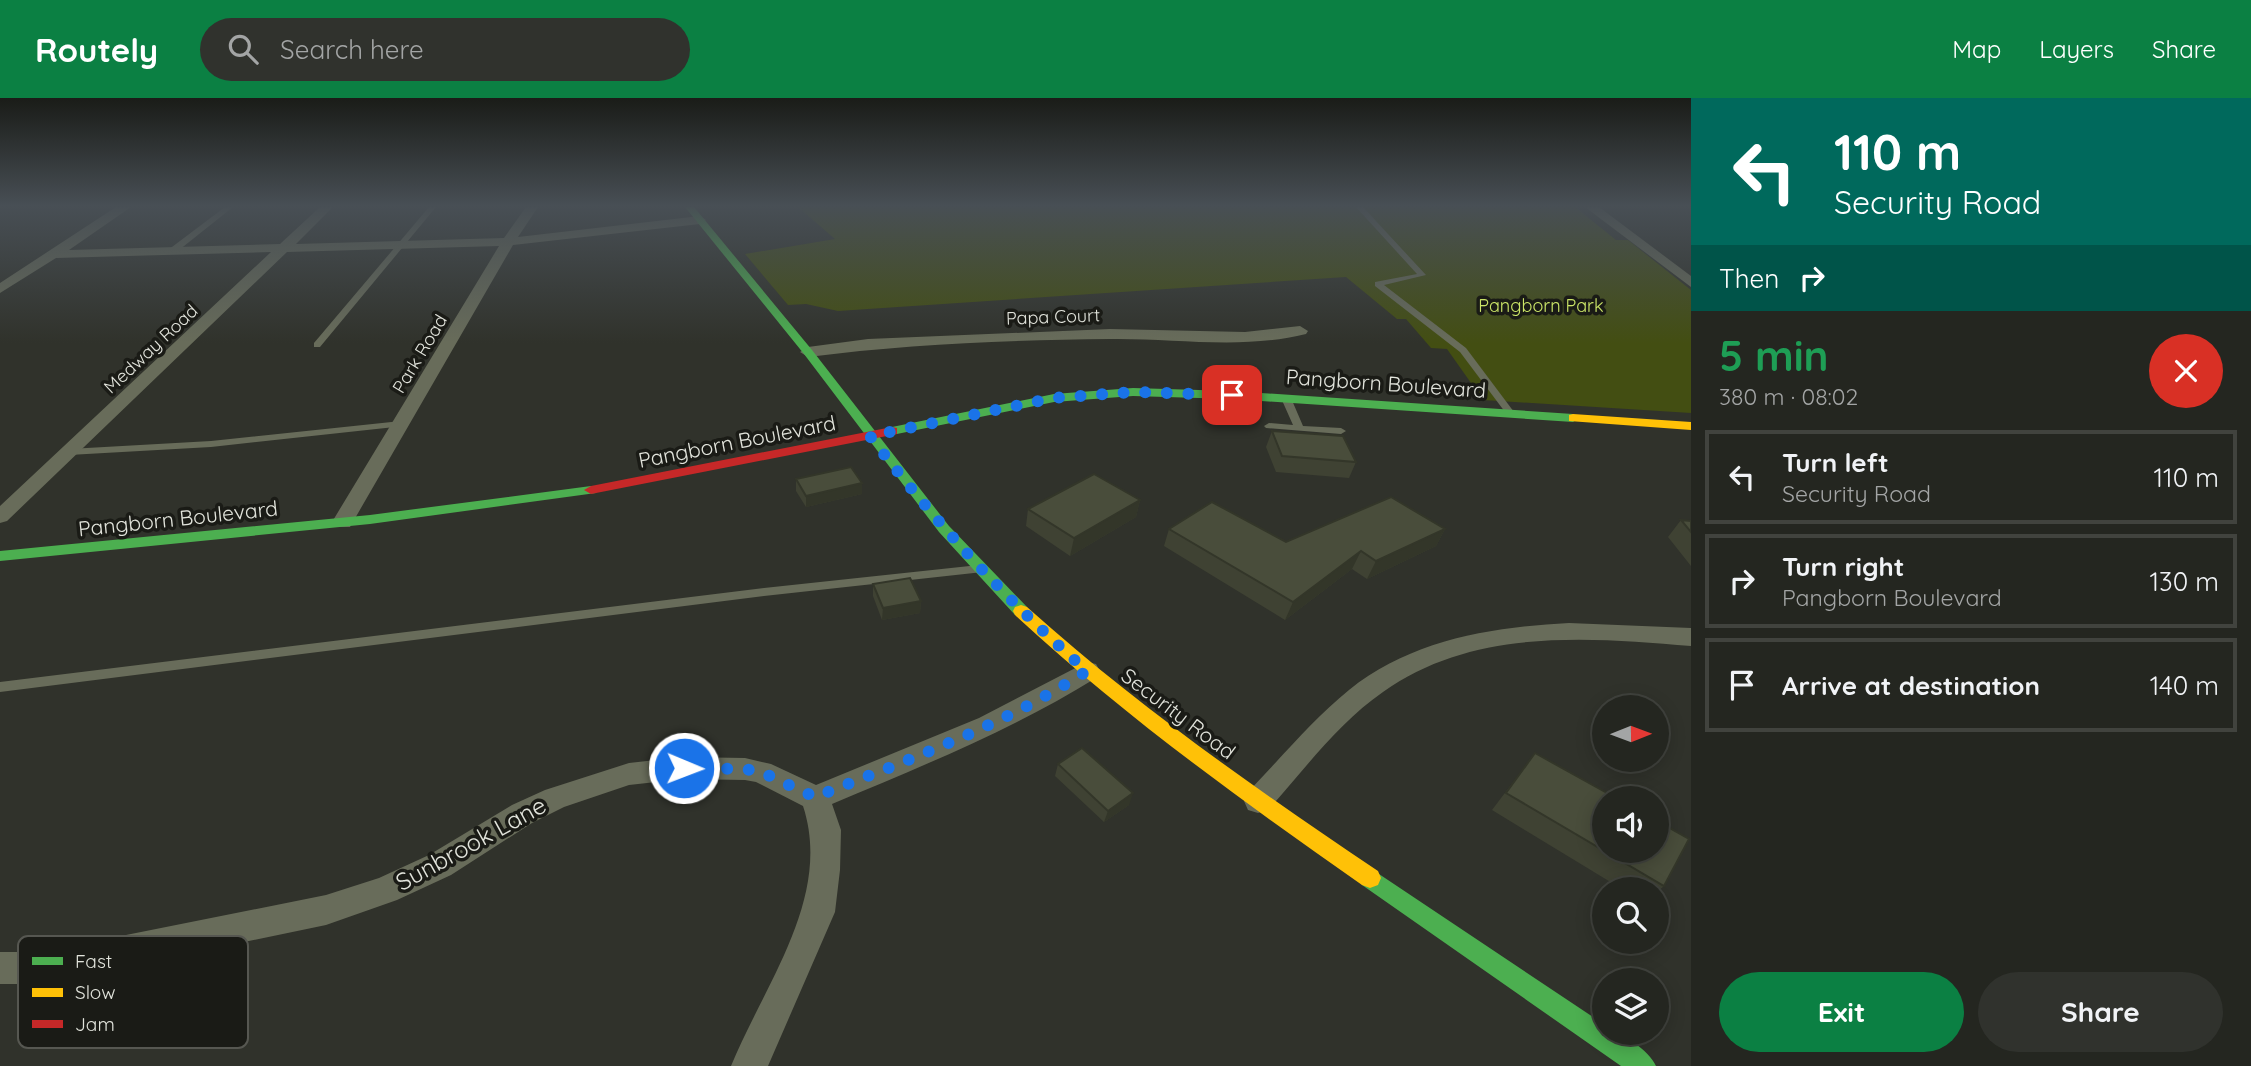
<!DOCTYPE html>
<html lang="en">
<head>
<meta charset="utf-8">
<style>
	body { margin:0; font-family:Quicksand,sans-serif; background:#30322d; color:#f1f3f6; height:100vh; display:flex; flex-direction:column; font-size:26px; white-space:nowrap }
	* { box-sizing:border-box; margin:0 }
	p { font-size:23px; color:#a3a5a5 }
	.icon { flex:none; width:38px; height:38px; fill:none; stroke:currentColor; stroke-width:2; stroke-linecap:round; stroke-linejoin:round }
	.map { position:relative; flex:1; overflow:hidden }
	.drawer { display:flex; flex-direction:column; background:#242620; width:560px }
	.drawer>* { flex:none }
	.hud { background:#00695c; color:#fff; overflow:hidden }
	.needle { width:46px; rotate:89deg }
	.controls { position:absolute; left:1592px; top:597px; display:grid; gap:14px }
	.controls a { display:grid; place-items:center; width:77px; height:77px; border-radius:50%; background:#242620; box-shadow:0 4px 18px #0003,0 0 0 2px #41433e; font-size:35px }
	.pin { position:absolute; display:grid; place-items:center; width:60px; height:60px; color:#fff; margin:-30px; border-radius:14px; box-shadow:0 4px 10px #0006 }
	.me { position:absolute; width:77px; margin:-38px; rotate:91deg; stroke-linejoin:round; filter:drop-shadow(0 0 5px #0008) }
	.turn { display:flex; align-items:center; gap:24px; height:147px; padding:0 28px; font-size:32px }
	.turn .icon { width:91px; height:91px; stroke-width:2.5 }
	.turn b { display:block; font-size:49px; line-height:60px }
	.then { display:flex; align-items:center; height:66px; padding:0 28px; background:#0003; gap:14px; font-size:26px }
	.round { display:grid; place-items:center; flex:none; width:74px; height:74px; border-radius:37px; background:#30322d }
	.headline { display:flex; align-items:center; justify-content:space-between; height:119px; padding:0 28px }
	h1 { font-size:42px; font-weight:700; line-height:52px; color:#1e9e55 }
	.primary-button { display:flex; gap:14px; margin-top:auto; padding:14px 28px }
	.primary-button a { flex:1; height:80px; border-radius:42px; background:#0b8043; color:#fff; font-size:28px; font-weight:700; line-height:80px; text-align:center }
	.primary-button a+a { background:#30322d; color:#f1f3f6 }
	ul { padding:0; list-style:none }
	li { display:flex; align-items:center; gap:21px; height:94px; margin:0 14px 10px; padding:0 14px; border:4px solid #41433e; border-radius:0px }
	li div { flex:1 }
	li b { display:block; font-size:26px }
	li em { font-style:normal }
	header { display:flex; align-items:center; gap:42px; box-sizing:border-box; height:98px; padding:0 35px; background:#0b8043; color:#fff }
	header strong { font-size:33px }
	nav { display:flex; gap:38px; margin-inline-start:auto; font-size:24px }
	.search { width:490px; height:63px; background:#30322d; display:flex; align-items:center; gap:18px; box-sizing:border-box; padding:0 24px; border-radius:38px; color:#a3a5a5; font-size:26px }
	main { display:flex; flex:1; min-height:0 }
	.map>svg:first-child { display:block }
	.green { fill:#434e12 }
	.lines { fill:none; stroke-linecap:round; stroke-linejoin:round }
	.lane { fill:#686c5a; fill-rule:evenodd }
	.street { fill:#686c5a; fill-rule:evenodd }
	.fast { fill:#4caf50; fill-rule:evenodd }
	.slow { fill:#ffc107; fill-rule:evenodd }
	.jam { fill:#c62828; fill-rule:evenodd }
	.wall { fill:#3f4233 }
	.shaded-wall { fill:#333629 }
	.building { fill:#494d3b; stroke:#333629; stroke-width:2 }
	.route { stroke:#1a73e8; stroke-width:12; stroke-dasharray:0 21.6 }
	.labels { text-anchor:middle; stroke-width:7; stroke-linejoin:round; paint-order:stroke }
	.far-park-label { font-size:18px; fill:#cce668; stroke:#1a1b16 }
	.far-street-label { font-size:18px; fill:#e2e4dc; stroke:#1a1b16 }
	.street-label { font-size:21px; fill:#e2e4dc; stroke:#1a1b16 }
	.near-street-label { font-size:24px; fill:#e2e4dc; stroke:#1a1b16 }
	.key { fill:#1a1b16; stroke:#565751; stroke-width:2 }
	.key-label { font-size:19px; fill:#e2e4dc }
</style>
</head>
<body>
<header>
<strong>Routely</strong>
<div class="search"><svg class="icon" aria-label="search" viewBox="0 0 24 24"><circle cx="10" cy="10" r="6"/><path d="M15 15l6 6"/></svg>Search here</div>
<nav><a>Map</a><a>Layers</a><a>Share</a></nav>
</header>
<main>
<div class="map">
<svg width="1691" height="968" viewBox="0 0 1691 968">
	<rect width="100%" height="100%" fill="#30322b"/>
	<!-- green -->
	<path class="green" d="M798,109H1575L1616,142H1628L1691,192V315L1483,302L1447,251L1431,250L1406,221H1397L1346,179L838,213L806,206L788,207L745,156L835,141Z"/>
	<g class="lines">
		<!-- lane -->
		<path class="lane" d="M225,109H233L174,156H168V152Z
			M429,109H436L320,249H314V245Z
			M1356,109H1363L1426,177L1384,187L1466,250L1514,314V318H1508L1460,254L1375,188V184L1417,176Z
			M1286,297L1291,300L1303,328L1341,330L1346,333L1341,336L1266,330L1264,328L1269,325L1293,327L1281,300Z
			M401,323L404,324V328L211,349L69,357L64,354L69,351L211,343Z
			M979,467L983,468L985,471L983,474L764,498L0,594V584L764,490Z"/>
		<!-- street -->
		<path class="street" d="M116,109H131L69,152L280,146L320,109H333L296,146L504,140L526,109H538L518,139L700,118L706,122L700,126L513,147L350,429H336L332,424L499,148L287,154L7,423L0,425V408L271,154L56,160L0,195V185Z
			M1585,109H1599L1691,178V189Z
			M1300,228L1308,233L1306,236C1242,252 1174,240 1110,241C1010,242 907,246 808,259L800,254L808,249L868,241L1110,231L1245,234Z
			M1569,525L1691,530V548C1587,539 1472,530 1383,594C1338,625 1305,671 1268,712L1258,715L1248,712L1244,703L1248,694C1281,660 1312,622 1349,592C1411,542 1491,529 1569,525Z
			M1087,564L1096,566L1100,573L1096,580C1012,632 922,668 832,706L841,732L840,772L835,814L768,968H731C764,887 833,799 803,708L756,684L745,682L683,681L629,687L564,709L532,725L451,777L397,802L326,827L41,886H0V854H41L326,797L379,780L429,757L512,707L545,692L629,665L683,659L745,660L771,666L816,687L979,620Z"/>
		<!-- fast -->
		<path class="fast" d="M685,109H694L812,252L949,428L1027,509L1029,513L1027,517H1015L939,434L804,256Z
			M1133,290L1232,293L1573,316L1579,320L1573,324L1232,301L1133,298L1054,304L892,337L886,333L892,329L1054,296Z
			M591,388L598,392L596,395L370,426L0,463V453L370,417Z
			M1370,770L1605,927V934C1622,934 1649,952 1656,968H1621L1362,787L1359,780L1362,773Z"/>
		<!-- slow -->
		<path class="slow" d="M1573,316L1691,324V332L1569,323V317Z
			M1021,507L1027,509C1136,607 1256,691 1378,773L1381,780L1378,787L1370,790L1362,787C1242,703 1123,617 1015,517L1013,513L1015,509Z"/>
		<!-- jam -->
		<path class="jam" d="M892,329L897,330V336L591,396L584,392L591,388Z"/>
	</g>
	<!-- wall -->
	<path class="wall" d="M1272,333L1356,364L1349,380L1276,374L1266,349Z
		M796,381L862,385V396L806,409L796,393Z
		M1140,402L1136,419L1070,458L1026,428L1028,411Z
		M1681,422L1691,423V468L1668,439Z
		M1169,431L1286,444L1445,431L1436,448L1367,481L1352,471L1285,522L1164,448Z
		M873,486L921,503L920,515L882,522L873,498Z
		M1535,655L1664,788L1657,794V791H1622L1492,712Z
		M1058,666L1129,707L1104,724L1055,678Z"/>
	<!-- shaded-wall -->
	<path class="shaded-wall" d="M862,385V396L806,409V398Z
		M1140,402L1136,419L1070,458L1074,440Z
		M1445,431L1436,448L1367,481L1376,463Z
		M1361,453L1352,471L1285,522L1293,504Z
		M921,503L920,515L882,522L883,510Z
		M1133,695L1129,707L1104,724L1108,713Z"/>
	<!-- building -->
	<path class="building" d="M1272,333L1343,338L1356,364L1282,358Z
		M851,369L862,385L806,398L796,381Z
		M1094,376L1140,402L1074,440L1028,411Z
		M1391,399L1445,431L1376,463L1361,453L1293,504L1169,431L1212,404L1286,444Z
		M1681,422L1691,423V434Z
		M910,480L921,503L883,510L873,486Z
		M1082,650L1133,695L1108,713L1058,666Z
		M1535,655L1616,700H1605V752H1657V723L1689,741L1664,788L1506,695Z"/>
	<!-- sky -->
	<linearGradient id="sky" x2="0" y2="1"><stop stop-color="#1a1c18"/><stop offset="0.44" stop-color="#484f55"/><stop offset="1" stop-color="#484f55" stop-opacity="0"/></linearGradient>
	<rect width="1691" height="245" fill="url(#sky)"/>
	<g class="lines">
		<!-- route -->
		<path class="route" d="M684,670L745,671L761,674L815,699C908,662 1002,628 1087,573C1003,499 938,427 870,338L1054,300L1133,294L1232,297"/>
	</g>
	<g class="labels">
		<!-- far-park labels -->
		<g class="far-park-label">
			<text x="1541" y="214">Pangborn Park</text>
		</g>
		<!-- far-street labels -->
		<g class="far-street-label">
			<text transform="translate(1053 219) rotate(-2)" y="6">Papa Court</text>
			<text transform="translate(151 251) rotate(-43)" y="6">Medway Road</text>
			<text transform="translate(420 256) rotate(-59)" y="6">Park Road</text>
		</g>
		<!-- street labels -->
		<g class="street-label">
			<text transform="translate(1386 286) rotate(4)" y="7">Pangborn Boulevard</text>
			<text transform="translate(737 344) rotate(-11)" y="7">Pangborn Boulevard</text>
			<text transform="translate(178 421) rotate(-6)" y="7">Pangborn Boulevard</text>
			<text transform="translate(1178 616) rotate(37)" y="7">Security Road</text>
		</g>
		<!-- near-street labels -->
		<g class="near-street-label">
			<text transform="translate(471 746) rotate(-29)" y="8">Sunbrook Lane</text>
		</g>
	</g>
	<!-- legend -->
	<rect x="18" y="838" width="230" height="112" rx="10" class="key"/>
	<rect x="32" y="859" width="31" height="8" fill="#4caf50"/>
	<rect x="32" y="890" width="31" height="9" fill="#ffc107"/>
	<rect x="32" y="922" width="31" height="8" fill="#c62828"/>
	<g class="key-label">
		<text x="75" y="870">Fast</text>
		<text x="75" y="901">Slow</text>
		<text x="75" y="933">Jam</text>
	</g>
</svg>
<div class="controls">
<a><svg class="needle" viewBox="-14 -14 28 28"><path d="M0-13l5 13h-10z" fill="#e53935"/><path d="M0 13l5-13h-10z" fill="#a3a5a5"/></svg></a>
<a><svg class="icon" aria-label="sound" viewBox="0 0 24 24"><path d="M4 9h4l5-4v14l-5-4H4zM17 9q2 3 0 6"/></svg></a>
<a><svg class="icon" aria-label="search" viewBox="0 0 24 24"><circle cx="10" cy="10" r="6"/><path d="M15 15l6 6"/></svg></a>
<a><svg class="icon" aria-label="layers" viewBox="0 0 24 24"><path d="M12 4l9 5-9 5-9-5zM3 14l9 5 9-5"/></svg></a>
</div>
<div class="pin" style="left:1232px;top:297px;background:#d93025"><svg class="icon" aria-label="arrive" viewBox="0 0 24 24"><path d="M6 21V4h12l-3 4 3 4H6"/></svg></div>
<svg class="me" style="left:684px;top:670px" viewBox="-20 -20 40 40"><circle r="17" fill="#1a73e8" stroke="#fff" stroke-width="3"/><path d="M0-11L8 9 0 5-8 9z" fill="#fff"/></svg>
</div>
<section class="drawer">
<div class="hud">
<div class="turn"><svg class="icon" aria-label="left" viewBox="0 0 24 24"><path d="M17 20v-9H6M10 6l-5 5 5 5"/></svg><div><b>110 m</b>Security Road</div></div>
<div class="then">Then<svg class="icon" aria-label="right" viewBox="0 0 24 24"><path d="M7 20v-9h11M14 6l5 5-5 5"/></svg></div>
</div>
<div class="headline"><div><h1>5 min</h1><p>380 m · 08:02</p></div><a class="round" style="background:#d93025;color:#fff"><svg class="icon" aria-label="close" viewBox="0 0 24 24"><path d="M6 6l12 12M18 6L6 18"/></svg></a></div>
<ul>
<li><svg class="icon" aria-label="left" viewBox="0 0 24 24"><path d="M17 20v-9H6M10 6l-5 5 5 5"/></svg><div><b>Turn left</b><p>Security Road</p></div><em>110 m</em></li>
<li><svg class="icon" aria-label="right" viewBox="0 0 24 24"><path d="M7 20v-9h11M14 6l5 5-5 5"/></svg><div><b>Turn right</b><p>Pangborn Boulevard</p></div><em>130 m</em></li>
<li><svg class="icon" aria-label="arrive" viewBox="0 0 24 24"><path d="M6 21V4h12l-3 4 3 4H6"/></svg><div><b>Arrive at destination</b></div><em>140 m</em></li>
</ul>
<div class="primary-button"><a>Exit</a><a>Share</a></div>
</section>
</main>
</body>
</html>
